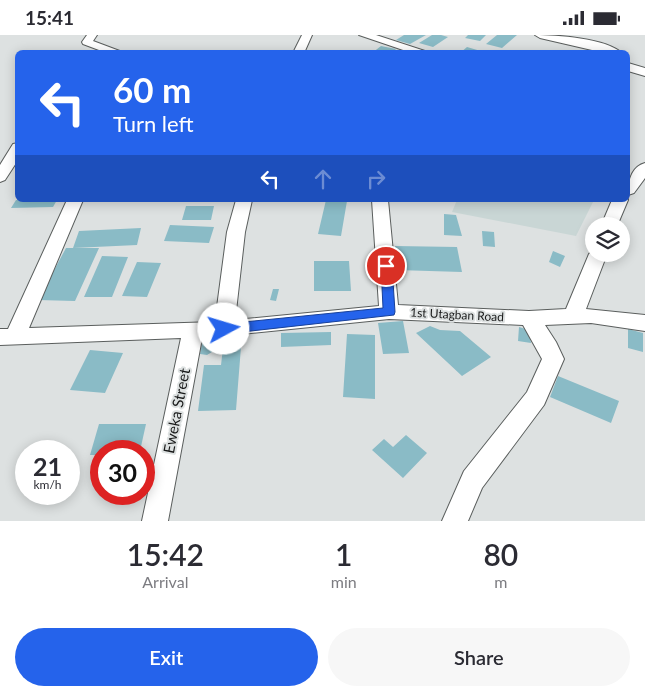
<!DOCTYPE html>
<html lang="en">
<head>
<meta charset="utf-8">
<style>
	body { margin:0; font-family:Lato,sans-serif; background:#f7f7f7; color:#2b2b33; height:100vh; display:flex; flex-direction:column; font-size:19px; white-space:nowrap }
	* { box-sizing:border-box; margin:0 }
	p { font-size:16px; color:#7c7c81 }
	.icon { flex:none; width:28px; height:28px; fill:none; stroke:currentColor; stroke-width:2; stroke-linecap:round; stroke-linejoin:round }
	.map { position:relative; height:486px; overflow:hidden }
	.panel { display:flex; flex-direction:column; background:#fff; flex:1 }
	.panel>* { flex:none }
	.top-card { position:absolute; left:15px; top:15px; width:615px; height:152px; border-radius:8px; box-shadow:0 2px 12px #0003; background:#2563eb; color:#fff; overflow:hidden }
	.fabs { position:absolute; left:585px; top:182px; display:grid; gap:10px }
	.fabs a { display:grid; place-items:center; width:45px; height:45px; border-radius:50%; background:#fff; box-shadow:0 2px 12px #0003; font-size:25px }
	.speed { position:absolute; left:15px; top:405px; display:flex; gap:10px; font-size:25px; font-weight:700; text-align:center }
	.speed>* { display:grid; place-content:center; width:65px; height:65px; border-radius:50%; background:#fff; box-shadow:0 2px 12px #0003; line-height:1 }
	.speed small { font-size:12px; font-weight:400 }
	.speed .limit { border:8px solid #d22; background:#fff; color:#111 }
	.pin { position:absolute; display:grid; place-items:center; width:42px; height:42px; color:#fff; margin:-21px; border:2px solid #fff; border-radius:50%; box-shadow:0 1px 5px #0007 }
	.me { position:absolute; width:55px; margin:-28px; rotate:84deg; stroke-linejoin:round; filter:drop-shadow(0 0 4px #0008) }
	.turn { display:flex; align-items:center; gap:18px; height:105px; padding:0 15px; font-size:22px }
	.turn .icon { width:65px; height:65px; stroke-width:2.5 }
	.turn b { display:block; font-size:35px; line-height:42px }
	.lanes { display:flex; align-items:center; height:48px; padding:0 15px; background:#0003; justify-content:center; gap:25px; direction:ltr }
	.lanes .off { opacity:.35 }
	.eta { display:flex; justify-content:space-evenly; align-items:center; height:85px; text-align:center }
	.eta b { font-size:30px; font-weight:600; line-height:35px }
	.action { display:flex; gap:10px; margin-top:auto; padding:10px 15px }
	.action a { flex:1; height:58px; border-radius:30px; background:#2563eb; color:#fff; font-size:20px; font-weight:600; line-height:58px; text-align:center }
	.action a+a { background:#f7f7f7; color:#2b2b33 }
	.status { display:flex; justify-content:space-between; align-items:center; height:35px; padding:0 25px; background:#fff; direction:ltr }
	.status svg { height:14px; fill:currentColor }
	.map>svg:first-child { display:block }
	.built { fill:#c9d6d5 }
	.building { fill:#8abbc6 }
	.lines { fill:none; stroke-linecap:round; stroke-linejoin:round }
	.street-casing { stroke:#5a5e5d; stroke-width:2 }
	.street { fill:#fff; fill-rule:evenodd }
	.route { fill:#2563eb; stroke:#184099 }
	.labels { text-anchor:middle; stroke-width:4; stroke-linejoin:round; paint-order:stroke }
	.street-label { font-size:12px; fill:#181919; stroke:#dde1e1 }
	.near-street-label { font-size:15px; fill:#181919; stroke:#dde1e1 }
</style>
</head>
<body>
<div class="status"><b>15:41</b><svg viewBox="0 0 49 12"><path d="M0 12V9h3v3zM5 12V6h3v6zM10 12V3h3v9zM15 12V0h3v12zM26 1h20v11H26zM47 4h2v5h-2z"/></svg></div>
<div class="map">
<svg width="645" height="486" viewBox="0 0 645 486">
	<rect width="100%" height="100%" fill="#dde1e1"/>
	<!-- built -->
	<path class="built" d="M457,165H594L576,201L452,177Z"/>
	<!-- building -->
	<path class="building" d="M404,0H426L410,9L396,5Z
		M432,0H441L448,2L433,12L419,8Z
		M468,0H486L480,6L465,3Z
		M497,0H517L502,13L486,9Z
		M381,11L396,14L392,18H372Z
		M467,12L484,17V18H460Z
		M16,165H57L53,172L11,173Z
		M326,165L347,166L341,201L318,199Z
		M186,171H214L211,185H182Z
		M444,179L456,180L462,201L444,200Z
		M170,190L214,192L209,208L164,206Z
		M141,193L137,210L73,213L79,196Z
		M482,196L494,197L495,212L483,211Z
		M395,211L457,212L462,237L397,235Z
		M66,213H99L75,266L38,265Z
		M553,216L565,221L560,232L549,227Z
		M102,221L128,222L112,262H84Z
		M314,226H349L351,256H314Z
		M137,227L161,228L147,262L122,261Z
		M273,254H279L276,266L270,265Z
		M403,286L409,318L383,319L378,288Z
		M430,291L440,295L460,296L491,322L462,341L416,298Z
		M519,292L529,295L531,308L518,306Z
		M628,294L643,298V317L628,313Z
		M331,297V310L281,312V298Z
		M347,299L375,300V364L343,362Z
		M203,303H241V309H214L212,317L207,320L200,319Z
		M241,312L236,375L198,376L204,330H221L223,313Z
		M90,315L123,318L105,358L70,355Z
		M558,341L619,366L611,388L550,362Z
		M99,389H146L140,416H101V420H90Z
		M406,400L427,418L403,443L372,415L384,404L393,412Z"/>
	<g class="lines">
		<defs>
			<path id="street" d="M87,0H97L93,6L125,18H107L83,9L82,7Z
				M302,0H312L304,18H293Z
				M359,0H376L431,18H412Z
				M535,0C557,0 605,3 622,18H605L540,3Z
				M628,28L645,33V41L628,36Z
				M18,108V125L5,145L0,147V130L13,109Z
				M645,128V143L634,158L628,160C628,147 631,132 645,128Z
				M628,164V165L617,191H601L612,165Z
				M67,165H83L29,293L215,287L227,197L236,165H252L245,197L235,285L379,271L372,165H388L398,270L529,276L566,274L589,219L594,214V219H607L586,274L645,280V296L591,288L545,290L556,307L564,324L544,370L482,453L468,486H442L464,436L527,357L542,324L523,290L389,284L202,303L168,486H142L181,303L0,310V294H8Z"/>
		</defs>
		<!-- street casing -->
		<use href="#street" class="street-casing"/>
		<!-- street -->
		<use href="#street" class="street"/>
	</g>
	<!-- route -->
	<path class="route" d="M386,227L392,231L395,277L394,280L224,299L217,294L224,289L383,273L381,231Z"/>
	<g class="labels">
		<!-- street labels -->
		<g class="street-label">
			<text transform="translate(457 280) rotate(3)" y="4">1st Utagban Road</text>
		</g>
		<!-- near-street labels -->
		<g class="near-street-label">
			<text transform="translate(177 376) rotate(-79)" y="5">Eweka Street</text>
		</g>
	</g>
</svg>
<div class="fabs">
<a><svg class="icon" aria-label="layers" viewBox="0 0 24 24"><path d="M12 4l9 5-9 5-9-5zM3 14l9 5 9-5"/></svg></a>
</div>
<div class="speed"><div>21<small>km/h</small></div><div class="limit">30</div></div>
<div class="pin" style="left:386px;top:231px;background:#d93025"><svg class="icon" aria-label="arrive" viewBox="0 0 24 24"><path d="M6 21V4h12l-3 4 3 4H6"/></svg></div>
<svg class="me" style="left:224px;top:294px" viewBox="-20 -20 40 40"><circle r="19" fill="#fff"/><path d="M0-13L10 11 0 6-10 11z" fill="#2563eb"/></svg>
<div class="top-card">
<div class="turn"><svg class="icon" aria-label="left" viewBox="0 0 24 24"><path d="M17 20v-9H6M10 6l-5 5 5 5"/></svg><div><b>60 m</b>Turn left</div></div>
<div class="lanes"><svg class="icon" aria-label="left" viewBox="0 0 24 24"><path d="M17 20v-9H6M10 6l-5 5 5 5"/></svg><svg class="icon off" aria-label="ahead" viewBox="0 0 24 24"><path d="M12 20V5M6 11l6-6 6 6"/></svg><svg class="icon off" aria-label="right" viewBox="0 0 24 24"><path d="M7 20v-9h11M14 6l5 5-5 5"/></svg></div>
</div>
</div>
<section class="panel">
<div class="eta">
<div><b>15:42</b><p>Arrival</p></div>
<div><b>1</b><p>min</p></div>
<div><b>80</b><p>m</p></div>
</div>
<div class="action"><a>Exit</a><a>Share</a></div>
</section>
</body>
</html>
